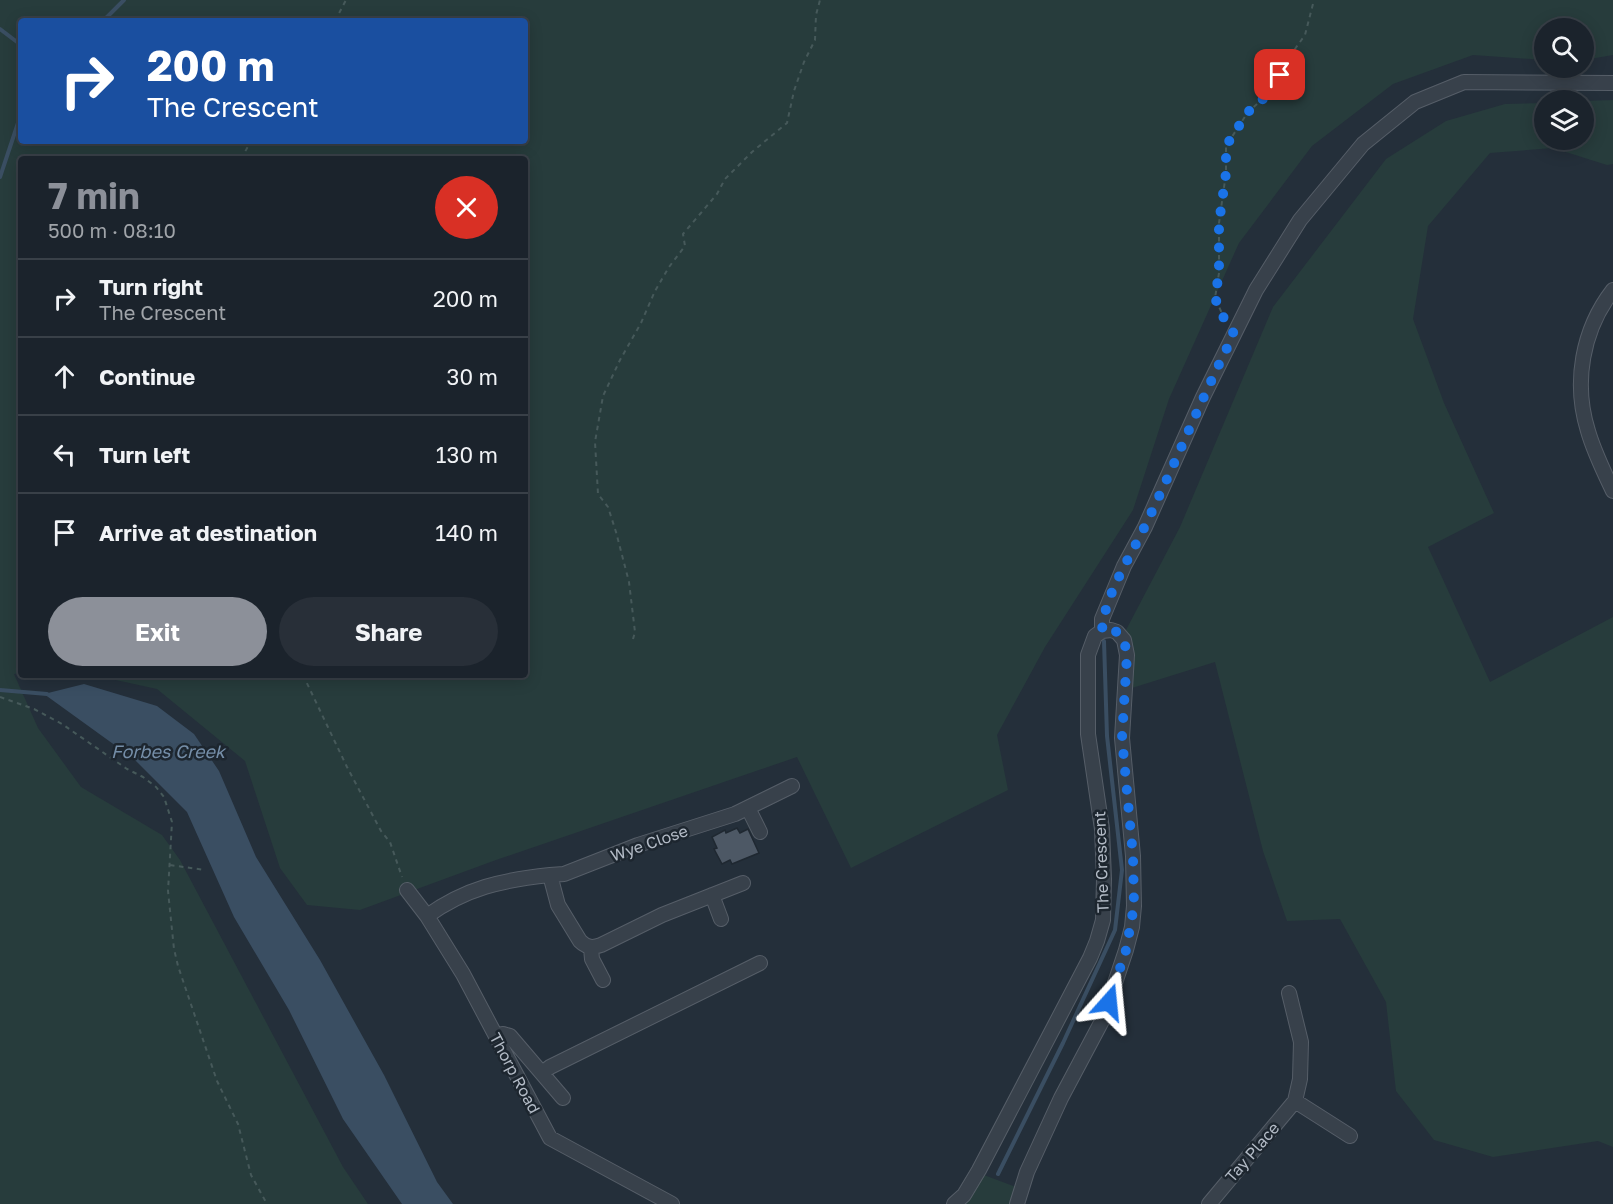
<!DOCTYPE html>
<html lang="en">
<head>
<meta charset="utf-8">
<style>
	body { margin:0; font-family:"Golos Text",sans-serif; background:#282f38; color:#f1f3f6; height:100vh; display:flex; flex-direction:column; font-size:22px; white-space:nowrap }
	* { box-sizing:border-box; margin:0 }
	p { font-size:20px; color:#a0a4a9 }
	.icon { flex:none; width:33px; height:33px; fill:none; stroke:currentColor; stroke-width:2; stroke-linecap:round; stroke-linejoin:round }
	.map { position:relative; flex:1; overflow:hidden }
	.details { position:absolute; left:18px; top:156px; width:510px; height:522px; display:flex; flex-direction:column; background:#1b232c; border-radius:6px; box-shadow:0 3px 15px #0003,0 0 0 2px #394048 }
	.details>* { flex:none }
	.top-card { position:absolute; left:18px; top:18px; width:510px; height:126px; border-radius:6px; box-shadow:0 3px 15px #0003,0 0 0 2px #394048; background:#1a4fa0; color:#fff; overflow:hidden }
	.tools { position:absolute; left:1534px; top:18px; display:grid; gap:12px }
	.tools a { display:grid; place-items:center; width:60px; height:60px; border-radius:50%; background:#1b232c; box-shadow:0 3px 15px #0003,0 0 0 2px #394048; font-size:30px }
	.pin { position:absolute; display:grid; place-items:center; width:51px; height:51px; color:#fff; margin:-26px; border-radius:12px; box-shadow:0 3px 9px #0006 }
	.me { position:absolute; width:66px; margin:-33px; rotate:18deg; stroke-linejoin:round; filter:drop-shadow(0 0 4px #0008) }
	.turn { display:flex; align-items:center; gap:21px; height:126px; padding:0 30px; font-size:27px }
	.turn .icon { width:78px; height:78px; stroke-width:2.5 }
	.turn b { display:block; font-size:42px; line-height:51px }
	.round { display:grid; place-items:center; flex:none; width:63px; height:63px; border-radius:32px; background:#282f38 }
	.overview { display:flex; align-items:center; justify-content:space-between; height:102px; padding:0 30px }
	h1 { font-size:36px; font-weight:700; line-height:45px; color:#8c9099 }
	.cta { display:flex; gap:12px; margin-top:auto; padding:12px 30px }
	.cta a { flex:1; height:69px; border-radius:36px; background:#8c9099; color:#fff; font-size:24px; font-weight:700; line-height:69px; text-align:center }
	.cta a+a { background:#282f38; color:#f1f3f6 }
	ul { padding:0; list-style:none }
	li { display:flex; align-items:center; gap:18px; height:78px; padding:0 30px; border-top:2px solid #394048 }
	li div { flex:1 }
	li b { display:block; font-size:22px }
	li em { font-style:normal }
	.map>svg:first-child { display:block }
	.green { fill:#273c3c; fill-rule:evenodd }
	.water { fill:#3a4e62 }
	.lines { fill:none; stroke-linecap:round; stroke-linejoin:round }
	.stream { stroke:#3a4e62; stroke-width:4 }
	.building { fill:#4d5865; stroke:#1f2831; stroke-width:1.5 }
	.minor-casing { stroke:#565e68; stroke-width:16 }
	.path { stroke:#46595a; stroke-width:2; stroke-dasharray:4.5 4.5; stroke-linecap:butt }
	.minor { stroke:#38414b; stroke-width:14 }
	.route { stroke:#1a73e8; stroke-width:10; stroke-dasharray:0 18 }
	.labels { text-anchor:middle; stroke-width:5; stroke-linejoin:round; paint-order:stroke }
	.street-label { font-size:16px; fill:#b3bbc6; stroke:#1d262f }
	.water-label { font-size:18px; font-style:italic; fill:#758ea8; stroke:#1d262f }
</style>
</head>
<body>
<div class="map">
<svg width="1613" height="1204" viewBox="0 0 1613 1204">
	<rect width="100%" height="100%" fill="#242f3a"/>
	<!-- green -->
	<path class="green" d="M0,0H1613V55L1584,60V28H1545V60L1473,55L1393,84L1312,146L1239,243L1169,399L1133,510L1045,647L997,735L1008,790L851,868L797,757L496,860L360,910L307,905L280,868L245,761L157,689L102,677L56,675H525V159H21V673L14,674L38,728L81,787L162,835L180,860L343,1167L368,1204H0ZM21,21H525V141H21Z
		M1613,100V164L1607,165L1553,148L1490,153L1428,226L1413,319L1444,403L1494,513L1428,547L1490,682L1613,617V1147L1598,1141L1493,1157L1434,1140L1396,1091L1386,1002L1340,919L1287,921L1263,851L1215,662L1132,688L1133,646L1126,630L1180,527L1273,307L1386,159L1446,121L1505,104L1545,103V140H1584V101Z
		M984,1175L1016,1187L1011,1204H965Z"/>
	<!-- water -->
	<path class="water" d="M84,684L157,706L194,734L219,771L256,857L320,960L384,1075L437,1182L453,1204H402L343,1119L289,1010L234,917L187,812L134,759L44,694Z"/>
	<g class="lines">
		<!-- stream -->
		<path class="stream" d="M103,21L124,0
			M0,29L21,45
			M0,177L21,114
			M0,690L47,694
			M998,1174L1063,1043L1115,930L1122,870L1107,736L1104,641"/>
	</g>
	<!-- building -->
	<path class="building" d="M737,828L740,833L748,829L759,853L732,864L730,860L722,864L714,849L717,848L712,837L725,830L726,833Z"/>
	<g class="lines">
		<defs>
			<path id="minor" d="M1613,290C1582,330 1573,383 1588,431C1594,452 1604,472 1613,491
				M1102,631V619L1124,566L1145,527L1203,397L1256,290L1300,220L1363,144L1415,102L1464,82L1613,83
				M748,808L760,832
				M550,875L564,874L638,845L735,814L792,786
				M407,890L427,916L463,974L550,1138L672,1204
				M712,895L721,919
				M427,916C466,888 502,880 550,875L558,905L580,941C587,948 593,948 601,945L662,915L743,883
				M591,948L592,959L603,980
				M496,1036L503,1034L510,1036L563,1098
				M542,1073L550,1067L760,963
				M1295,1101L1350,1136
				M954,1204L964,1195L979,1170L1090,958L1097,941L1103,920L1104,879L1102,829L1088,734V655L1095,636L1102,631L1111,630L1117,632L1124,640L1127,655L1122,738L1133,856L1134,906L1132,927L1126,950L1103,1019L1061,1098L1027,1172L1017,1204
				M1209,1204L1295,1101L1300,1079L1301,1042L1289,993"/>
		</defs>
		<!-- minor casing -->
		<use href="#minor" class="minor-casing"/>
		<!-- path -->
		<path class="path" d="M335,21L346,0
			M241,159L251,141
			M1225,320L1215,298L1219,273V223L1226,173V146L1248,112L1272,91L1287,60L1305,35L1314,0
			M633,639L635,632L629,582L616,532L608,507L598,494L595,442L603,396L620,360L641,323L655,291L669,267L685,246L683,234L717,194L725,179L752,152L787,123L794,91L804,62L815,40L816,15L820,0
			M303,675L347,767L381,831L390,842L402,877
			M0,697L34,709L62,724L127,769L143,777L156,787L164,797L172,822L168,891L174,949L178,966L217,1081L238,1124L251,1175L267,1204
			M170,865L205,870"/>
		<!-- minor -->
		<use href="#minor" class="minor"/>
	</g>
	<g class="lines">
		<!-- route -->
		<path class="route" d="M1109,1002L1126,950L1134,906L1133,856L1122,738L1127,655L1124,640L1117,632L1112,630L1102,631C1104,596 1130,558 1145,526C1176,462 1202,397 1234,334L1222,315L1215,298L1219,273V223L1226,173V146L1248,112L1272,91L1280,75"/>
	</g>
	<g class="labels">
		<!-- street labels -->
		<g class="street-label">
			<text transform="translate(649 843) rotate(-19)" y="6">Wye Close</text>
			<text transform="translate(1101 862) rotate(-92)" y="6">The Crescent</text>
			<text transform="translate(515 1073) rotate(62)" y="6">Thorp Road</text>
			<text transform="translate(1252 1152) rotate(-49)" y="6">Tay Place</text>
		</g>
		<!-- water labels -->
		<g class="water-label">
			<text x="168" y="758">Forbes Creek</text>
		</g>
	</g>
</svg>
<div class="tools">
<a><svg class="icon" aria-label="search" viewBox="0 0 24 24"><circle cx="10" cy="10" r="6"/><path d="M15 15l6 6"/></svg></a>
<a><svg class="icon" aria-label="layers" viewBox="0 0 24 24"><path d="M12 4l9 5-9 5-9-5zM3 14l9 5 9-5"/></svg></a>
</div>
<div class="pin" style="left:1280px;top:75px;background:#d93025"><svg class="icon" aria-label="arrive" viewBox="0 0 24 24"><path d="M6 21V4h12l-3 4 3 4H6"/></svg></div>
<svg class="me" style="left:1109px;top:1002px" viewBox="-20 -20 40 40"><path d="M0-17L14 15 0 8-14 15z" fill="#1a73e8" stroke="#fff" stroke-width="4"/></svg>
<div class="top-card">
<div class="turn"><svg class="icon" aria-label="right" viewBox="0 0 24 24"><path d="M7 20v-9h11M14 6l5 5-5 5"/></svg><div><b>200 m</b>The Crescent</div></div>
</div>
<section class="details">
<div class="overview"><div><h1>7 min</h1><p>500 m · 08:10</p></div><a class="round" style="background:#d93025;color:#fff"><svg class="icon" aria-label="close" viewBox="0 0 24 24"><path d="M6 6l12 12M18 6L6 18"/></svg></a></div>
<ul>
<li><svg class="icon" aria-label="right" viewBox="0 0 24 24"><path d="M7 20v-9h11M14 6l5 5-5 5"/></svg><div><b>Turn right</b><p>The Crescent</p></div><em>200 m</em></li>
<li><svg class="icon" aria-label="ahead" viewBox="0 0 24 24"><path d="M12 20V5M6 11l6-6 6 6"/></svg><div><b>Continue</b></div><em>30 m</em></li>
<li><svg class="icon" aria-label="left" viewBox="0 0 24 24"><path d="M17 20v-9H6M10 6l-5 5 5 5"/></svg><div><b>Turn left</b></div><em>130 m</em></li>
<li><svg class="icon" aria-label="arrive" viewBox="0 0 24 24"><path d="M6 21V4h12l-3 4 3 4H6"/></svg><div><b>Arrive at destination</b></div><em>140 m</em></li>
</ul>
<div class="cta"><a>Exit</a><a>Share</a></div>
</section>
</div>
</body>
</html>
